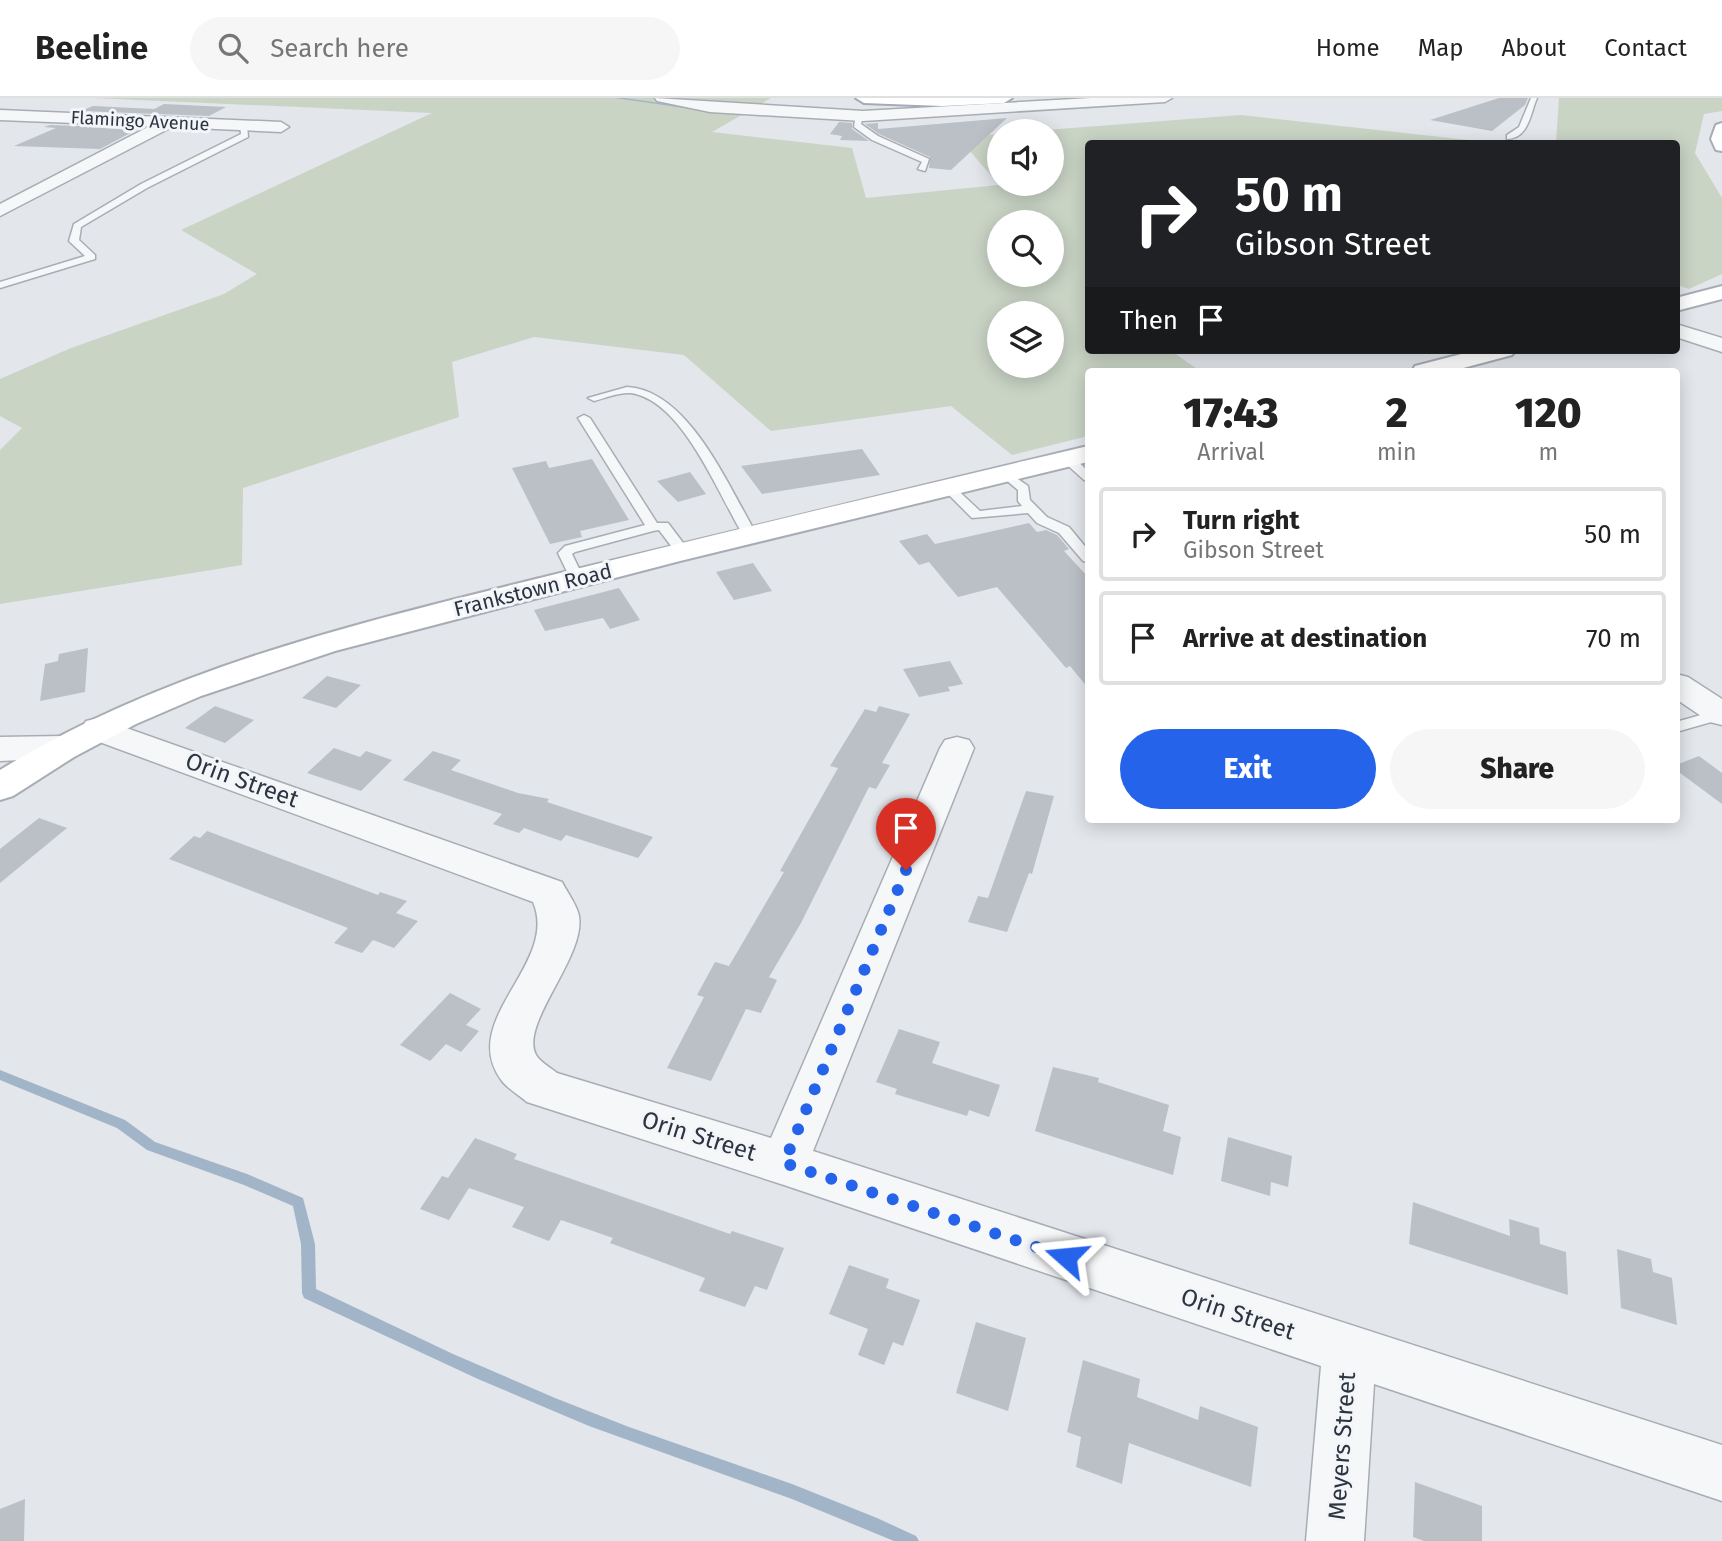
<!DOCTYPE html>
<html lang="en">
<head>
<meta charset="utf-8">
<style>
	body { margin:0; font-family:"Fira Sans",sans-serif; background:#f6f6f6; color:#222; height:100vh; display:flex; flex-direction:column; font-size:26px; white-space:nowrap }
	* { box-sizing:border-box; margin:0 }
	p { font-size:23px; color:#767676 }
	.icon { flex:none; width:38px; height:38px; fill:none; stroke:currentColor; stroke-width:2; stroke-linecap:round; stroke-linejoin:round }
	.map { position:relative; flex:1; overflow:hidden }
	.panel { position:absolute; left:1085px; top:270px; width:595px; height:455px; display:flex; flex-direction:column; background:#fff; border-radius:7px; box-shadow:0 4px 18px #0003 }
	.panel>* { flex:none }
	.top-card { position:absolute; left:1085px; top:42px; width:595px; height:214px; border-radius:7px; box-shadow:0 4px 18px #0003; background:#202124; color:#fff; overflow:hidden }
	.controls { position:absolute; left:987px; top:21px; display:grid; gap:14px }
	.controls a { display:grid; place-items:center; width:77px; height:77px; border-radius:50%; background:#fff; box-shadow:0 4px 18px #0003; font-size:35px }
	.pin { position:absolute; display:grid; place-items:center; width:60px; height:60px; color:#fff; margin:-72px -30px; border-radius:50% 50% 50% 0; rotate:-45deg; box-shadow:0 0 7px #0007 }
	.pin .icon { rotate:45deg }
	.me { position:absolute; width:77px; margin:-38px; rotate:288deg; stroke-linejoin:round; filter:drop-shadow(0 0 5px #0008) }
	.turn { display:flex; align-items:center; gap:24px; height:147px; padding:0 35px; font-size:32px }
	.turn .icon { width:91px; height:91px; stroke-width:2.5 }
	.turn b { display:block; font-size:49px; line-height:60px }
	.then { display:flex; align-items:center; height:66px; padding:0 35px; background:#0003; gap:14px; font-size:26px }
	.eta { display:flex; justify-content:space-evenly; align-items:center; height:119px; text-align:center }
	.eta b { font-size:42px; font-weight:800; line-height:49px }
	.primary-button { display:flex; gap:14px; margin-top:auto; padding:14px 35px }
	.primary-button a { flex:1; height:80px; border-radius:42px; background:#2563eb; color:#fff; font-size:28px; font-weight:800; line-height:80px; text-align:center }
	.primary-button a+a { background:#f6f6f6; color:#222 }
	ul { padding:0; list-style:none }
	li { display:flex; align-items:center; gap:21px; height:94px; margin:0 14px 10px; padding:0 21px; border:4px solid #e0e0e0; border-radius:7px }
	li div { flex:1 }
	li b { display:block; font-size:26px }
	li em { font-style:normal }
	header { display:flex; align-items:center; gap:42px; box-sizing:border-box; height:98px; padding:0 35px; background:#fff; border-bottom:2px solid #e0e0e0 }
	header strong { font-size:33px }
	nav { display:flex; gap:38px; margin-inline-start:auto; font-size:24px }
	.search { width:490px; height:63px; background:#f6f6f6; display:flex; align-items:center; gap:18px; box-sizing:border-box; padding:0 24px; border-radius:38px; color:#767676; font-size:26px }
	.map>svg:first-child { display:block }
	.green { fill:#c9d4c5; fill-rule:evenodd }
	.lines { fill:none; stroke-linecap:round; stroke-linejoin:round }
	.stream { fill:#a1b4c8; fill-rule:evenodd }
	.building { fill:#bbc0c7 }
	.service-casing { stroke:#a8adb5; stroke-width:3 }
	.minor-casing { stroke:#a8adb5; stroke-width:3 }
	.secondary-casing { stroke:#a8adb5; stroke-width:4 }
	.primary-casing { stroke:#a3abb6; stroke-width:4 }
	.service { fill:#f6f7f9; fill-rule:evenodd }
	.minor { fill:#f6f7f9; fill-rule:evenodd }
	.secondary { fill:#fff; fill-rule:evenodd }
	.primary { fill:#fff; fill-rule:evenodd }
	.route { stroke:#2563eb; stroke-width:12; stroke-dasharray:0 21.6 }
	.labels { text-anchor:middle; stroke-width:6; stroke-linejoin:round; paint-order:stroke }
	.far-street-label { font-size:18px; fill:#2c3442; stroke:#f3f5f8 }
	.street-label { font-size:21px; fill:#2c3442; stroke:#f3f5f8 }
	.near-street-label { font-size:24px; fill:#2c3442; stroke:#f3f5f8 }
</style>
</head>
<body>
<header>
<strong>Beeline</strong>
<div class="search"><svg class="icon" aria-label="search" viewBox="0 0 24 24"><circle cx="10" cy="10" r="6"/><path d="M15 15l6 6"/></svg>Search here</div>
<nav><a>Home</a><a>Map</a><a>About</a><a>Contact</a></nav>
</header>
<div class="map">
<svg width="1722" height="1443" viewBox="0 0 1722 1443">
	<rect width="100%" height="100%" fill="#e3e6eb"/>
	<!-- green -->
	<path class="green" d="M93,0H771L712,34L852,50L866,100L999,87L958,39L999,36V86H1052V33H1033L1241,17L1496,45L1088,46V252H1170L1200,273H1088V338L1012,357L951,308L771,333L684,257L534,239L452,264L459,319L243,390L242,467L0,506V352L22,330L0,318V281L71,250L224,196L257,176L181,132L432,15ZM999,124H1052V177H999ZM999,215H1052V268H999Z
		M1559,0H1722V13L1704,16L1695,55L1722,100V176L1689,191L1677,187L1676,46L1556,45Z"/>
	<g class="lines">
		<!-- stream -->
		<path class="stream" d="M615,0H625L707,12L705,13Z
			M0,972L125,1022L155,1044L247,1076L303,1100L315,1146L316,1191L453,1256L555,1300L629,1329L792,1386L877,1420L916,1438L919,1443H894L792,1401L589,1328L478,1281L304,1200L302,1195L301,1146L293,1108L244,1087L147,1052L117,1030L0,982Z"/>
	</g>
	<!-- building -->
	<path class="building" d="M1499,0H1528L1525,7L1492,33L1430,22Z
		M164,6L226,9L209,18L81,13L93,8L154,11Z
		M1007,20L951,72L929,70L930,59L879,36L865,26L878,25V31Z
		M839,24L852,25V31L869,43L840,42L842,38L830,36Z
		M50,27L140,30L100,51L14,48L56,30L44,29Z
		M862,351L880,377L762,396L741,368Z
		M592,361L629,422L580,433L582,439L550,446L512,370L546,363L549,370Z
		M690,374L706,396L678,404L657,383Z
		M1029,425L1037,434L1046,432L1057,437L1069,451L1064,453L1088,479V590L1070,568L1066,570L997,489L958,499L929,464L919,467L899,443L927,436L935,446Z
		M753,465L772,493L734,502L716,474Z
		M619,490L640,522L610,531L603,520L545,533L534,512Z
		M88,550L85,594L40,603L45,566L58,563L59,556Z
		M950,563L963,586L948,589L950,593L919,599L903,571Z
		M327,578L361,587L336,610L302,600Z
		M215,608L254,622L225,645L185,630Z
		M879,608L910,616L882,665L890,667L876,691L869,689L801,825L769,879L777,882L761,915L746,911L711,983L667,970L704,899L697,897L715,864L729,868L784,774L780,773L838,670L830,668L865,611L876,614Z
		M334,650L360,659L366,653L392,662L361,693L307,675Z
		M433,653L461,662L451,672L518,695L549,701L547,704L653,739L638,760L566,737L561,743L524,730L519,735L493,726L502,716L403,682Z
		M1699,658L1722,675V706L1676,672V667Z
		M1026,693L1054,698L1032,776L1029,775L1007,834L968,824L978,798L988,800Z
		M39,720L67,730L0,785V751Z
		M207,733L378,797L380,794L407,803L396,815L418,823L394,850L373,842L362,855L334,845L348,830L169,761L194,738L200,740Z
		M450,895L481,911L466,927L479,933L461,954L446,946L430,963L400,947Z
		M899,931L940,944L932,965L1000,987L989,1019L969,1012L967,1018L895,996L897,991L876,984Z
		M1053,969L1099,980L1098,984L1169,1007L1163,1033L1181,1039L1173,1077L1035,1033Z
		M1228,1039L1292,1058L1288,1089L1271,1084L1270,1098L1221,1083Z
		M475,1040L517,1056L514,1061L730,1136L732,1133L784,1150L767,1192L755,1188L745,1209L699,1193L705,1180L610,1145L613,1140L561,1122L549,1143L512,1129L524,1109L469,1090L449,1122L420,1111L442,1078L448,1080Z
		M1413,1104L1510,1138L1509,1121L1539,1130L1540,1146L1566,1154L1568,1197L1409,1146Z
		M1617,1151L1651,1161L1653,1174L1672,1180L1677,1227L1621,1210Z
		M849,1167L889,1181L886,1190L920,1202L903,1248L893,1244L884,1267L858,1257L868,1231L829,1216Z
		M976,1224L1026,1240L1008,1313L956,1295Z
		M1083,1262L1140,1281L1137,1299L1198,1322L1200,1308L1258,1329L1251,1389L1129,1345L1122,1386L1076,1369L1081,1339L1067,1334Z
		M1415,1384L1482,1408V1443H1424L1413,1439Z
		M25,1401L24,1443H0V1411Z"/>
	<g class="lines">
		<defs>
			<path id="service" d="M1531,0H1537C1530,16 1529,40 1507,41V37L1519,29Z
				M856,16L863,18L861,26L878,38L929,61L925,73L918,71L922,64L872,42L854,29Z
				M240,26L247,28L248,39L147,90L81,129L79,142L95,157V161L0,190V184L85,158L69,143L74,126L141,86L241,36Z
				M627,289C689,292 729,390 757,437L755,440H745C719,399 684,303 631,295C619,294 605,300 594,303L588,300Z
				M584,317L590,320L657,425H668L690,454L688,457H678L659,432L653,433L575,454L572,456L584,481L577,485L572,484L558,455L565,448L645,427L578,320Z
				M1064,358H1072L1088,373V383L1084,382L1064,364Z
				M1005,372L1028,388L1030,402L1047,419L1069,429L1088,452V464L1083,463L1059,435L1037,425L1028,415L972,420L941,389L951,386L980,413L1022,408L1018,403V392L999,376Z
				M1722,611V621L1676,634V624Z"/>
			<path id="minor" d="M655,0L863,13L1091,0H1172L1165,4L863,23L710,14L657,3Z
				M0,12L281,24L289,29L281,34L172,29L0,118V106L150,28L0,22Z
				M1676,226L1722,240V254L1676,239Z
				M1676,576L1688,579L1722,601V627L1710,624L1676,601Z
				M98,620L562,784C567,794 577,807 579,818C586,859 519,926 536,957C540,964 551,970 557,975L771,1040L940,650L945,642L957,639L969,642L974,650L813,1053L1722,1347V1403L1374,1286L1364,1443H1306L1321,1268L784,1087L527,1004C519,997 508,991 502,983C456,922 560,866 533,804L86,639L81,631L86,623Z
				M63,638L75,641L80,649L75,657L63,660L0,663V639Z"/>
			<path id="secondary" d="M1722,25V53L1716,52L1711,41L1716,27Z
				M1722,188V201L1676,213V200Z
				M1477,252H1516L1512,257L1452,273H1412L1415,268Z
				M1088,348V364L680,463L335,553L201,598L136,626L74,659L13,698L0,702V672C168,569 358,525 548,478C728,433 908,390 1088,348Z"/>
			<path id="primary" d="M856,0H1012L1004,5L942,8L864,5Z"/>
		</defs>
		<!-- service casing -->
		<use href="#service" class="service-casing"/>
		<!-- minor casing -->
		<use href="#minor" class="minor-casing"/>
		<!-- secondary casing -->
		<use href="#secondary" class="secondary-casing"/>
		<!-- primary casing -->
		<use href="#primary" class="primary-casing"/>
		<!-- service -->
		<use href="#service" class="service"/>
		<!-- minor -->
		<use href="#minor" class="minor"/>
		<!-- secondary -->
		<use href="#secondary" class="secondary"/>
		<!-- primary -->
		<use href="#primary" class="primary"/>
	</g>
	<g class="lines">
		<!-- route -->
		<path class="route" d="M906,772L784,1065L1066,1159"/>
	</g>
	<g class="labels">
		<!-- far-street labels -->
		<g class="far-street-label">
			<text transform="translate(140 23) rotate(3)" y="6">Flamingo Avenue</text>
		</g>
		<!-- street labels -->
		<g class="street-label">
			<text transform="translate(533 492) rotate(-14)" y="7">Frankstown Road</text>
		</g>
		<!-- near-street labels -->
		<g class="near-street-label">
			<text transform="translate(242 682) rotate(20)" y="8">Orin Street</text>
			<text transform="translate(699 1038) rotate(17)" y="8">Orin Street</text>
			<text transform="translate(1238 1216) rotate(18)" y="8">Orin Street</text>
			<text transform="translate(1342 1348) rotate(-86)" y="8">Meyers Street</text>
		</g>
	</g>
</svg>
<div class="controls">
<a><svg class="icon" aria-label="sound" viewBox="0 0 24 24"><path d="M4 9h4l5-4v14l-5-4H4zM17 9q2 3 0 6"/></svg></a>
<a><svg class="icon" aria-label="search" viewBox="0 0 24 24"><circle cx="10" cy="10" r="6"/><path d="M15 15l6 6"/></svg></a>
<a><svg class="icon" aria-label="layers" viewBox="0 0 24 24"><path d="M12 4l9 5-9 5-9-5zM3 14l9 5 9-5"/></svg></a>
</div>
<div class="pin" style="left:906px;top:772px;background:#d93025"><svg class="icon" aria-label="arrive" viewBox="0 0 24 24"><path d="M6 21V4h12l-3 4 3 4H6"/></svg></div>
<svg class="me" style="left:1066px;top:1159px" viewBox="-20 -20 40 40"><path d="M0-17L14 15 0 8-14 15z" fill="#2563eb" stroke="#fff" stroke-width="4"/></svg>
<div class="top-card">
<div class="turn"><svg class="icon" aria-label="right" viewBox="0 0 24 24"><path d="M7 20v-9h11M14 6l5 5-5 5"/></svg><div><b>50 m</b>Gibson Street</div></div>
<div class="then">Then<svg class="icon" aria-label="arrive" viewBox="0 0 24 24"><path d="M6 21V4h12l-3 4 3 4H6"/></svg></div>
</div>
<section class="panel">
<div class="eta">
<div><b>17:43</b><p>Arrival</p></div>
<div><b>2</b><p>min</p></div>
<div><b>120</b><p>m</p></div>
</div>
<ul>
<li><svg class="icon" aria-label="right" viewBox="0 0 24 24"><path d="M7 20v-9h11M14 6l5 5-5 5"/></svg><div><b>Turn right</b><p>Gibson Street</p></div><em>50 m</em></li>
<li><svg class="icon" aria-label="arrive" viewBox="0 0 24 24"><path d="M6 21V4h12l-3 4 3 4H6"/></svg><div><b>Arrive at destination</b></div><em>70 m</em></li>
</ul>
<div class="primary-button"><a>Exit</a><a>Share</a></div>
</section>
</div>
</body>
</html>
